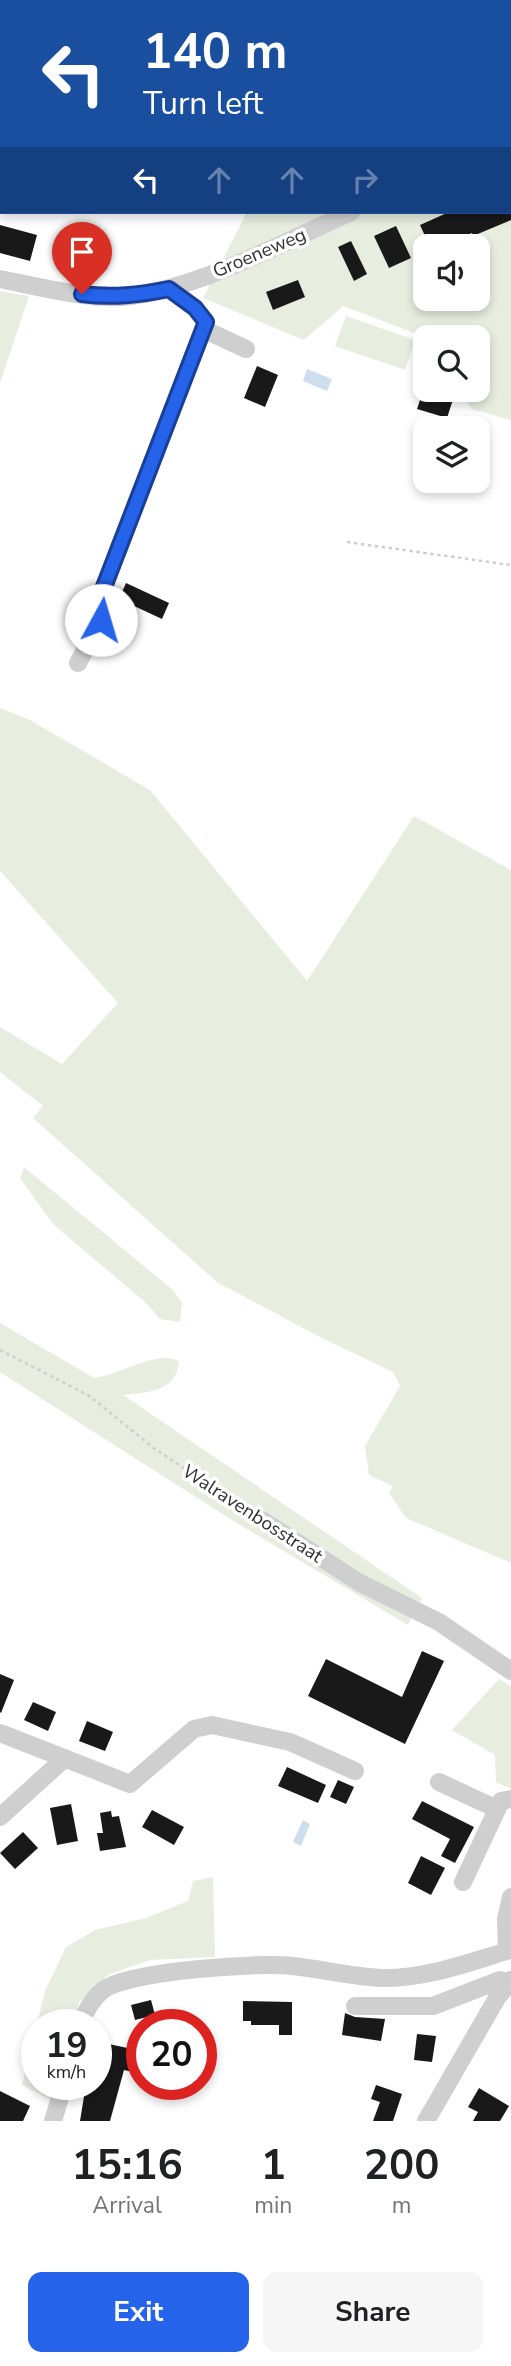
<!DOCTYPE html>
<html lang="en">
<head>
<meta charset="utf-8">
<style>
	body { margin:0; font-family:"Nunito Sans",sans-serif; background:#f6f6f6; color:#202124; height:100vh; display:flex; flex-direction:column; font-size:26px; white-space:nowrap }
	* { box-sizing:border-box; margin:0 }
	p { font-size:23px; color:#757577 }
	.icon { flex:none; width:38px; height:38px; fill:none; stroke:currentColor; stroke-width:2; stroke-linecap:round; stroke-linejoin:round }
	.map { position:relative; height:2121px; overflow:hidden }
	.sheet { display:flex; flex-direction:column; background:#fff; flex:1 }
	.sheet>* { flex:none }
	.guide { position:absolute; left:0px; top:0px; width:511px; height:214px; box-shadow:0 4px 10px #0003; background:#1a4fa0; color:#fff; overflow:hidden }
	.buttons { position:absolute; left:413px; top:234px; display:grid; gap:14px }
	.buttons a { display:grid; place-items:center; width:77px; height:77px; border-radius:14px; background:#fff; box-shadow:0 4px 10px #0003; font-size:35px }
	.speed { position:absolute; left:21px; top:2009px; display:flex; gap:14px; font-size:35px; font-weight:700; text-align:center }
	.speed>* { display:grid; place-content:center; width:91px; height:91px; border-radius:50%; background:#fff; box-shadow:0 4px 10px #0003; line-height:1 }
	.speed small { font-size:18px; font-weight:400 }
	.speed .limit { border:10px solid #d22; background:#fff; color:#111 }
	.pin { position:absolute; display:grid; place-items:center; width:60px; height:60px; color:#fff; margin:-72px -30px; border-radius:50% 50% 50% 0; rotate:-45deg; box-shadow:0 0 7px #0007 }
	.pin .icon { rotate:45deg }
	.me { position:absolute; width:77px; margin:-38px; rotate:6deg; stroke-linejoin:round; filter:drop-shadow(0 0 5px #0008) }
	.turn { display:flex; align-items:center; gap:24px; height:147px; padding:0 28px; font-size:32px }
	.turn .icon { width:91px; height:91px; stroke-width:2.5 }
	.turn b { display:block; font-size:49px; line-height:60px }
	.lanes { display:flex; align-items:center; height:66px; padding:0 28px; background:#0003; justify-content:center; gap:35px; direction:ltr }
	.lanes .off { opacity:.35 }
	.eta { display:flex; justify-content:space-evenly; align-items:center; height:119px; text-align:center }
	.eta b { font-size:42px; font-weight:700; line-height:49px }
	.button { display:flex; gap:14px; margin-top:auto; padding:14px 28px }
	.button a { flex:1; height:80px; border-radius:14px; background:#2563eb; color:#fff; font-size:28px; font-weight:700; line-height:80px; text-align:center }
	.button a+a { background:#f6f6f6; color:#202124 }
	.map>svg:first-child { display:block }
	.green { fill:#e7eee0; fill-rule:evenodd }
	.water { fill:#cddfee }
	.building { fill:#191919 }
	.lines { fill:none; stroke-linecap:round; stroke-linejoin:round }
	.path { stroke:#cfcfcf; stroke-width:2.5; stroke-dasharray:3.5 3.5; stroke-linecap:butt }
	.minor { stroke:#cfcfcf; stroke-width:18 }
	.route-casing { stroke:#184099; stroke-width:18 }
	.route { stroke:#2563eb; stroke-width:12 }
	.labels { text-anchor:middle; stroke-width:7; stroke-linejoin:round; paint-order:stroke }
	.street-label { font-size:19px; fill:#323232; stroke:#fff }
</style>
</head>
<body>
<div class="map">
<svg width="511" height="2121" viewBox="0 0 511 2121">
	<rect width="100%" height="100%" fill="#fff"/>
	<!-- green -->
	<path class="green" d="M172,0H511V420L471,409L464,397V390H478V338H428L343,306L304,340L203,298L247,212H509V2ZM425,247H478V299H425Z
		M0,291L29,296L0,383Z
		M346,316L415,340L405,370L335,346Z
		M0,708L30,720L150,790L307,981L414,816L511,870V1563L406,1518L389,1493L393,1486L369,1475L365,1446L400,1386L393,1372L316,1335L217,1282L33,1118L43,1106L0,1072V1027L62,1064L118,1003L0,871Z
		M24,1167L174,1291L182,1304L180,1322L160,1319L146,1303L53,1224L20,1178Z
		M0,1323L94,1378C118,1376 160,1348 179,1362C176,1393 146,1392 123,1395L422,1598L408,1625L235,1522L0,1372Z
		M499,1679L511,1686V1789L496,1782L495,1755L452,1730Z
		M213,1877L215,1957L150,1960L108,1975L79,2002L72,2025H37V2084H55L51,2100L22,2085L45,1991L66,1947L95,1930L146,1918L188,1901L193,1881Z"/>
	<!-- water -->
	<path class="water" d="M307,369L332,379L327,391L303,381Z
		M303,1820L310,1824L301,1846L293,1842Z"/>
	<!-- building -->
	<path class="building" d="M449,212H511V220L473,236L472,233L439,247H430L420,225Z
		M0,225L37,235L30,261L0,253Z
		M396,226L411,258L389,268L374,236Z
		M351,241L367,274L354,281L338,247Z
		M298,280L305,297L273,310L266,292Z
		M257,366L278,375L265,407L244,398Z
		M424,388L425,390H456L447,418L417,409Z
		M126,583L169,603L162,619L119,599Z
		M422,1651L444,1661L405,1744L308,1696L326,1659L402,1697Z
		M0,1674L14,1680L1,1713L0,1712Z
		M33,1702L56,1712L48,1731L24,1720Z
		M87,1721L113,1732L105,1751L79,1741Z
		M287,1767L326,1785L318,1803L278,1786Z
		M338,1780L354,1787L346,1804L330,1797Z
		M422,1801L474,1827L455,1863L441,1856L450,1839L412,1819Z
		M71,1804L78,1841L57,1845L50,1808Z
		M152,1810L184,1827L174,1845L142,1827Z
		M111,1811L112,1817L119,1816L126,1847L100,1851L97,1833H103L100,1813Z
		M23,1832L38,1848L15,1869L0,1853Z
		M421,1856L445,1868L431,1895L408,1883Z
		M151,2000L155,2015L135,2020L131,2005Z
		M243,2001L292,2002V2035H279V2025H251V2021H243Z
		M345,2013L355,2017L385,2019L381,2041L342,2035Z
		M417,2034L436,2036L432,2062L414,2060Z
		M104,2043L137,2050L133,2072L124,2070L110,2121H80L86,2084H96Z
		M376,2085L402,2094L393,2121H373L380,2102L371,2099Z
		M479,2088L509,2106L500,2121H473L478,2112L468,2107Z
		M0,2091L30,2106L23,2121H0Z"/>
	<g class="lines">
		<!-- path -->
		<path class="path" d="M347,542L511,565
			M0,1350L88,1395L155,1449L250,1512"/>
		<!-- minor -->
		<path class="minor" d="M509,167H511
			M0,279C35,286 70,295 105,297C176,301 286,241 351,212
			M203,329L246,349
			M102,611L128,620
			M78,663L101,620L102,592L206,322L195,308L169,289
			M262,1520L360,1583L439,1622L511,1671
			M0,1733L130,1784L194,1729L212,1725L290,1742L355,1771
			M439,1782L497,1809
			M0,1817L65,1758
			M463,1882L501,1801L511,1799
			M507,1951L506,1919L511,1897
			M355,2006H433L500,1980L508,1983
			M80,2025C84,2013 93,1998 103,1990C128,1971 259,1962 292,1966C322,1969 352,1977 382,1978C424,1979 467,1963 507,1951
			M53,2121L64,2084
			M426,2121L497,1998L511,1980"/>
	</g>
	<g class="lines">
		<defs>
			<path id="route" d="M82,294C113,298 139,295 169,289L195,308L206,322L102,592L101,620"/>
		</defs>
		<!-- route casing -->
		<use href="#route" class="route-casing"/>
		<!-- route -->
		<use href="#route" class="route"/>
	</g>
	<g class="labels">
		<!-- street labels -->
		<g class="street-label">
			<text transform="translate(259 252) rotate(-23)" y="7">Groeneweg</text>
			<text transform="translate(253 1513) rotate(33)" y="7">Walravenbosstraat</text>
		</g>
	</g>
</svg>
<div class="buttons">
<a><svg class="icon" aria-label="sound" viewBox="0 0 24 24"><path d="M4 9h4l5-4v14l-5-4H4zM17 9q2 3 0 6"/></svg></a>
<a><svg class="icon" aria-label="search" viewBox="0 0 24 24"><circle cx="10" cy="10" r="6"/><path d="M15 15l6 6"/></svg></a>
<a><svg class="icon" aria-label="layers" viewBox="0 0 24 24"><path d="M12 4l9 5-9 5-9-5zM3 14l9 5 9-5"/></svg></a>
</div>
<div class="speed"><div>19<small>km/h</small></div><div class="limit">20</div></div>
<div class="pin" style="left:82px;top:294px;background:#d93025"><svg class="icon" aria-label="arrive" viewBox="0 0 24 24"><path d="M6 21V4h12l-3 4 3 4H6"/></svg></div>
<svg class="me" style="left:101px;top:620px" viewBox="-20 -20 40 40"><circle r="19" fill="#fff"/><path d="M0-13L10 11 0 6-10 11z" fill="#2563eb"/></svg>
<div class="guide">
<div class="turn"><svg class="icon" aria-label="left" viewBox="0 0 24 24"><path d="M17 20v-9H6M10 6l-5 5 5 5"/></svg><div><b>140 m</b>Turn left</div></div>
<div class="lanes"><svg class="icon" aria-label="left" viewBox="0 0 24 24"><path d="M17 20v-9H6M10 6l-5 5 5 5"/></svg><svg class="icon off" aria-label="ahead" viewBox="0 0 24 24"><path d="M12 20V5M6 11l6-6 6 6"/></svg><svg class="icon off" aria-label="ahead" viewBox="0 0 24 24"><path d="M12 20V5M6 11l6-6 6 6"/></svg><svg class="icon off" aria-label="right" viewBox="0 0 24 24"><path d="M7 20v-9h11M14 6l5 5-5 5"/></svg></div>
</div>
</div>
<section class="sheet">
<div class="eta">
<div><b>15:16</b><p>Arrival</p></div>
<div><b>1</b><p>min</p></div>
<div><b>200</b><p>m</p></div>
</div>
<div class="button"><a>Exit</a><a>Share</a></div>
</section>
</body>
</html>
